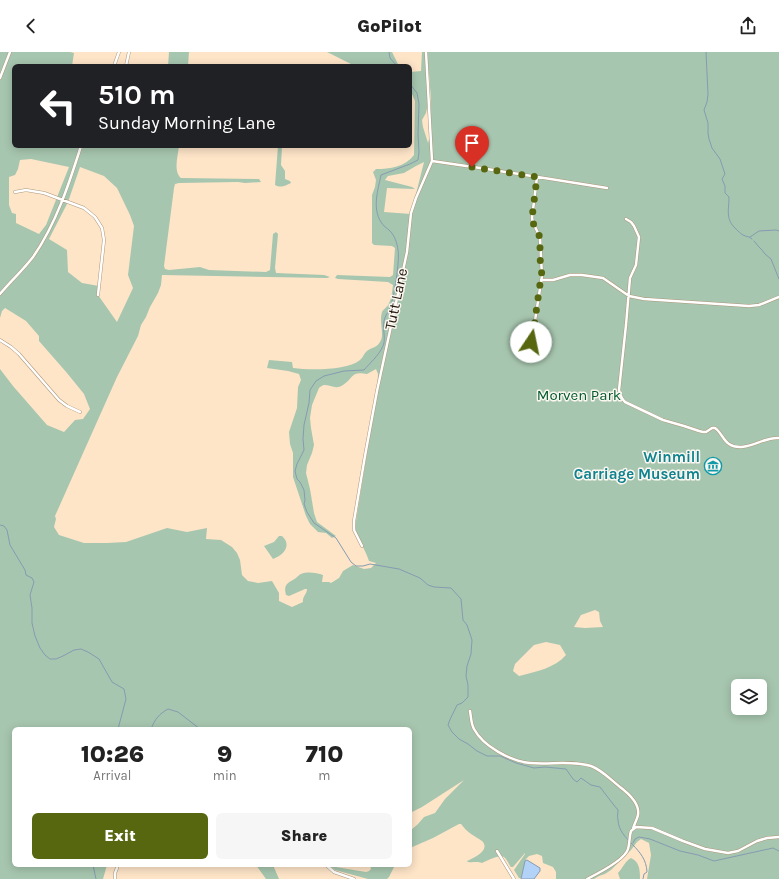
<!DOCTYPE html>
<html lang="en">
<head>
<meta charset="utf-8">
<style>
	body { margin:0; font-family:Karla,sans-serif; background:#f6f6f6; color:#222; height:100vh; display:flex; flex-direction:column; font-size:15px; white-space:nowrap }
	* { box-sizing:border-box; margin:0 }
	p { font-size:13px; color:#767676 }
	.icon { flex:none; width:22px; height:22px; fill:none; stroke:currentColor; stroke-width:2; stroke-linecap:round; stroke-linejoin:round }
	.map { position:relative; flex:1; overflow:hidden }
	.drawer { position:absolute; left:12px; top:675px; width:400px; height:140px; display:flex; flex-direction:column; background:#fff; border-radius:6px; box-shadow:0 2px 10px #0003 }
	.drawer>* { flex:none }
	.hud { position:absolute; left:12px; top:12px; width:400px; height:84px; border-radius:6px; box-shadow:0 2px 10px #0003; background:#202124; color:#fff; overflow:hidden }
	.buttons { position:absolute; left:731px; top:627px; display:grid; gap:8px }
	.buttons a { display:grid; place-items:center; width:36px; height:36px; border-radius:6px; background:#fff; box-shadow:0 2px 10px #0003; font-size:20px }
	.pin { position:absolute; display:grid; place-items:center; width:34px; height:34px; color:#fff; margin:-41px -17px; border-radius:50% 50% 50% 0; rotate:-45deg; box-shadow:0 0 4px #0007 }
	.pin .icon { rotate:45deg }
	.me { position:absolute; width:44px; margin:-22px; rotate:11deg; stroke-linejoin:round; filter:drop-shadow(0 0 3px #0008) }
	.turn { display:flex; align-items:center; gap:14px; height:84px; padding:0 20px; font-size:18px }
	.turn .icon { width:52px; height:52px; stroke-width:2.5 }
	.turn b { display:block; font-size:28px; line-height:34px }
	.eta { display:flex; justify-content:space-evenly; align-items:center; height:68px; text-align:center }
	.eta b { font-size:24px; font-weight:800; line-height:28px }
	.button { display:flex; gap:8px; margin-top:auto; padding:8px 20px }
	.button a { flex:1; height:46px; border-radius:6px; background:#576710; color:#fff; font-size:16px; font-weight:800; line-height:46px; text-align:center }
	.button a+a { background:#f6f6f6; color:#222 }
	header { display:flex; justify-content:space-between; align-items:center; height:52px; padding:0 20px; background:#fff; font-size:18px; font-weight:800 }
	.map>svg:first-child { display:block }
	.green { fill:#a7c6af; fill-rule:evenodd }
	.water { fill:#b2d3f7; stroke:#869bb1 }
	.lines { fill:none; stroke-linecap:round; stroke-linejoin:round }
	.stream { stroke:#869bb1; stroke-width:1 }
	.minor-casing { stroke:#ae977b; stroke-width:3.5 }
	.minor { stroke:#fff; stroke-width:2.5 }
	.route { stroke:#576710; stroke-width:7; stroke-dasharray:0 12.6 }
	.labels { text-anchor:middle; stroke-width:3; stroke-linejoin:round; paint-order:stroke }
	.street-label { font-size:15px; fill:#21180d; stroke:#fbf6f0 }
	.park-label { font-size:15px; fill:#005b2e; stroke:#fbf6f0 }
	.culture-label { font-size:15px; font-weight:bold; fill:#0d838f; stroke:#fbf6f0; text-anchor:end }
</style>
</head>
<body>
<header><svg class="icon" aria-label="back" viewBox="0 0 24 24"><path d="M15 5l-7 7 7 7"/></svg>GoPilot<svg class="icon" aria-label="share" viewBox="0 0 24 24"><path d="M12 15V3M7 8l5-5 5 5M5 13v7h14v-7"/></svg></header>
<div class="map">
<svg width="779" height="827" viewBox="0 0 779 827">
	<rect width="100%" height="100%" fill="#fee5c8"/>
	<!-- green -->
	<path class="green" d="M0,0H70L74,1L72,14H14V94H179C178,104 173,119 181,126L259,127L261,130L245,131L238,130L179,131L175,132L174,136L164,214L165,217L169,218L200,215L209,218L266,220L270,218L273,182L276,180L278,182L275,216L276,221L324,223L330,225L327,226L162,223L161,233L158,241L150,255L146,265L141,273L138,284L117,325L55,464L56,467L54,475L59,483L84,491H107L126,490L167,476L187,480L207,476L206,487L221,488L232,495L237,501L240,508L242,523L248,529L258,531L272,529L279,541V549L292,555L303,550C302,545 307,542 307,537H305L289,544L286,543C283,532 288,531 296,526C297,525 300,522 301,522C308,519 317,521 323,523L322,530H329L331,531L339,526L343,519L353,513L364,517L371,516L376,511L369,509C365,497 358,487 355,475L377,339L378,322L376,317L367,322C350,319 354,326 343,333C336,338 331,333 324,333C323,333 320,335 319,336L312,353L310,366L311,376L314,393L312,401L307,413L306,421L310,437L314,461L317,470L336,484L332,486L326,481L318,480L310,472L306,464L293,425V401L290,392L289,380L297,356L298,335L301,328L299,322L288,319L267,316L269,308L292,310L293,316C309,318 347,319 360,308C363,306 364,301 367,299C373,294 377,297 381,288C384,281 379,269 382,260C383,257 388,255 389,251C392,246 392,239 393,233L388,230L338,227L335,226L337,223L390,225L393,223L395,196L392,194L374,193L372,191V143L375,135L376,128L373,120L376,117C390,117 405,115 414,103L415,49L412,42H410V20L421,19L422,0H779V827H647L651,803L649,791L641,787L637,790L631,798L611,818L605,822L599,824L594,827H556V820L553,815L543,811L542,804L537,802L529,804L526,807L521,826H519L514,818L525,802V801L513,815H511C509,813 507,807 504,805C500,802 486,809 482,811C477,809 473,811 468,810L467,809C474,806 491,798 482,789C478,786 474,784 471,782C467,779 464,776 461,772H459L433,786L410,796V779L418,772L424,765L435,761L445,747L464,728L422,755L410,761V677H14V813H107L103,827H0V317L13,334L47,373L64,380L75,368L83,367L90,357L84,342L67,321L39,289V284L26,269L5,256L2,259L0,266ZM426,21L429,22L431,47L430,83L428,91L423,75L422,68L426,61L428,52ZM31,107L69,115L46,173L39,182L16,171V162L12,161L9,153V125L15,123L18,117L20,108ZM424,110L411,162L384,160L387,136L415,137L412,135L385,128L388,124L404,121L416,114ZM80,115L104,124L117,136L130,163L134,174L128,223L133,236L117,270L98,243L99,234L82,231L68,220L67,198L49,187L68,150ZM595,558L599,560L600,569L603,575L585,576L574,575L581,563ZM546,590L560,593L566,603C555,616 535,620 519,624L513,619L515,612L534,593ZM738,634H760V656H738Z
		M169,0H189L188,14H168Z
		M327,0H392L399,14H355Z
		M278,94H282L281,113L285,119V127L290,129L291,131C285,134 281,136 275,133Z
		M279,484H282C292,493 284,503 273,507L264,494L274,490Z
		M631,806C640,810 640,819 640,827H620L618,821C623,816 625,809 631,806Z
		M256,813H273L279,827H266Z
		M370,813H395L389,825L387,827H368L335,818L330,814L366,820L369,819L371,817Z"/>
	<!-- water -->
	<path class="water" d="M527,808L540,816V819L534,827H521L525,809Z"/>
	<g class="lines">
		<!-- stream -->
		<path class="stream" d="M389,0L390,6L397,14
			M706,0L708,42L707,50L704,58L708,71V81L709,87L712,96L720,107L725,122L722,127L725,134V141L729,145C729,158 725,167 736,177C738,179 741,182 743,183C747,185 749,184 752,187
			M410,32L417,41L419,52L418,82L419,100L418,108L410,112L381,123C378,138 372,156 381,170C383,174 387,176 390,179C395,184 397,191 398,198C400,208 394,246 390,256C388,260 385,264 384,269C382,278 387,288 382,296C378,304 370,311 364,318L344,319L324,324L316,329L310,338L309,351L304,373L303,387L304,398L297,412L295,419L297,427L300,430L304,438L305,448L304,452L307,460L314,471L336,486L351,510L356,514H363L370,512L399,517L420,526L428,533L434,535L451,536L461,547L463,568L467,573L472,588L471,602L467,614L466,624L468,633V645L462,651L457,653C454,660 450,666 448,673L452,680L459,687L468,692L477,699L487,704H500L516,711L534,716L545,715L566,717L573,727L577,730L581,726L591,733L600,735L613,752L618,758C618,761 617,765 618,768C619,789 646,795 647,820L644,822L643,827
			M750,185L759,179L776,178L779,179
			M754,189L759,195L762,198L765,202L771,207L779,227
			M0,473L4,474L7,478L10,493L25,518L26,523L32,526L34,530L30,543L32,556V571L35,584L40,596L45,603L50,607H56L63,604L74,598L81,597L88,600L99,607L112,630L124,637L126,647L118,677
			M151,677C155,667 159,662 168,657L178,660L200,677
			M633,791L635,787L639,785L650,787L680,799L698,803L714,809L773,796L779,799
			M93,813L96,827"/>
		<defs>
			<path id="minor" d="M114,14L119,0
				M126,14L129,0
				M0,26L10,0
				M432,109L487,117L607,136
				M15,140L26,138L44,141L84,156L95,165L102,176L104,188L98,243
				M626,167L631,170L634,174L639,185L636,213L630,226L626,273L619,338C620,343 621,346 625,350L663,368L684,374L699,379L703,380H706L712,376H715C721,380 723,388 729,392C744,402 764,384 779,386
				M541,228H553L570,223H582L603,226L629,244L644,247L749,254L759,253L779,245
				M0,242C11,229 23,218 33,205C56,172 69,132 81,94
				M0,288L11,295L19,302L59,348L67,354L80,360
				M528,305L534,275L542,224L540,186C538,179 533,173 532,166L537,125
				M362,494L354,478V469L365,404L377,339L407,200L411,161L416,146L432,109L426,0
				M470,659C471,664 471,672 474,677C483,694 510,709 530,711C550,713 571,708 591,714C602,718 611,728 620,735C628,741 640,752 638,763C637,768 634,772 633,777
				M497,799L514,827
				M326,813L334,820L354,827
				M115,827V821L117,816
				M587,827C597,822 625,808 628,797C630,791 629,785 631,779L636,775L652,776L683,789L705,797L728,801L738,799L757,789L767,786L779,785"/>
		</defs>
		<!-- minor casing -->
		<use href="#minor" class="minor-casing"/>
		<!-- minor -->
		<use href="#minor" class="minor"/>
	</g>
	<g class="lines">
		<!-- route -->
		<path class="route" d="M472,115L537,125L532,166L533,171L539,183L540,186V207L542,218L534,275L531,290"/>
	</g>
	<!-- icons -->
	<defs>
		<symbol id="museum-ring" viewBox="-11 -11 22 22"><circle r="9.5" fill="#fbf6f0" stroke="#0f9aa8" stroke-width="1.5"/><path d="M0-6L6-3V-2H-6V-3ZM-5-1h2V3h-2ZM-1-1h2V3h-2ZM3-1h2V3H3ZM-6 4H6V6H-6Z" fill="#0f9aa8"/></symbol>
	</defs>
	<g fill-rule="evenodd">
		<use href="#museum-ring" x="703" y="404" width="20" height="20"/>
	</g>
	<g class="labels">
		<!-- street labels -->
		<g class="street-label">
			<text transform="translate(396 247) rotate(-78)" y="5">Tutt Lane</text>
		</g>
		<!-- park labels -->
		<g class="park-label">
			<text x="579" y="348">Morven Park</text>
		</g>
		<!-- culture labels -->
		<g class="culture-label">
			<text x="700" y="410">Winmill<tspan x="700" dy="17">Carriage Museum</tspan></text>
		</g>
	</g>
</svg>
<div class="buttons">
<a><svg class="icon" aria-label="layers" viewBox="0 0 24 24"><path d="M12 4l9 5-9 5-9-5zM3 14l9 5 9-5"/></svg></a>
</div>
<div class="pin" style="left:472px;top:115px;background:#d93025"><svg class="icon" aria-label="arrive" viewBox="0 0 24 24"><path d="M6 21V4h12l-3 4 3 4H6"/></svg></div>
<svg class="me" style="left:531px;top:290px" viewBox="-20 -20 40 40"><circle r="19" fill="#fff"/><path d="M0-13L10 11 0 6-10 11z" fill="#576710"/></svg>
<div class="hud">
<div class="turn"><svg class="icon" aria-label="left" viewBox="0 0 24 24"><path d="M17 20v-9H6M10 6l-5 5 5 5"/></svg><div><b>510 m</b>Sunday Morning Lane</div></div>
</div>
<section class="drawer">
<div class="eta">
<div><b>10:26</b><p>Arrival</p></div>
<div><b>9</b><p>min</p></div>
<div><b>710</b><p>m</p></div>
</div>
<div class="button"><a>Exit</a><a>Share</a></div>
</section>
</div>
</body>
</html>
